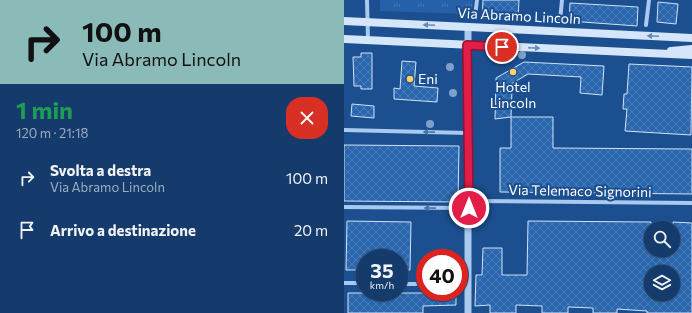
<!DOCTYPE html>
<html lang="it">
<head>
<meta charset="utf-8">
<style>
	body { margin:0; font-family:Commissioner,sans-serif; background:#1d4271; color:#f1f3f6; height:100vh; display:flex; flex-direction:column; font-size:15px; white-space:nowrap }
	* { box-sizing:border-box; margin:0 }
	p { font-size:13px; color:#9dadc1 }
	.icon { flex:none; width:22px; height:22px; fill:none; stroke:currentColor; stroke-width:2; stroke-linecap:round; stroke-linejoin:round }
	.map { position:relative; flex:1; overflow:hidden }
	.side { display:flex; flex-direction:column; background:#143b6b; width:344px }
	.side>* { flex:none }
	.hud { background:#8bbbb9; color:#111; overflow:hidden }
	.fabs { position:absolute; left:300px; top:221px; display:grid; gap:8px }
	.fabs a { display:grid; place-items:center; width:36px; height:36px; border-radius:50%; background:#143b6b; box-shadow:0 1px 3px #0004,0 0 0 1px #33557e; font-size:20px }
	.speed { position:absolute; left:12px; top:249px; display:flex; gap:8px; font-size:20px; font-weight:700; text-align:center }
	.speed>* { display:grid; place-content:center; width:52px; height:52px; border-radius:50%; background:#143b6b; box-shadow:0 1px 3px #0004,0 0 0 1px #33557e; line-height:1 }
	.speed small { font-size:10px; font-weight:400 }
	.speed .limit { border:6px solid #d22; background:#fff; color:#111 }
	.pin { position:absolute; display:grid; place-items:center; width:34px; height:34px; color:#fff; margin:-17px; border:2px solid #fff; border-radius:50%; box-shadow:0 1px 4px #0007 }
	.me { position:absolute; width:44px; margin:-22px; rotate:0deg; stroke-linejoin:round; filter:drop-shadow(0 0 3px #0008) }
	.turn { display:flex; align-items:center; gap:14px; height:84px; padding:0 16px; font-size:18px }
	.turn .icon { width:52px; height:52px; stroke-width:2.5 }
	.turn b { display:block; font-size:28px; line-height:34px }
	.round { display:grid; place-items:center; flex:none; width:42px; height:42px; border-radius:16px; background:#1d4271 }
	.headline { display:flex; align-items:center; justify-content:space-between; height:68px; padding:0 16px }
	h1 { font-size:24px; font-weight:700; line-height:30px; color:#1e9e55 }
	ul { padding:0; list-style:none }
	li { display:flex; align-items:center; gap:12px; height:52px; padding:0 16px }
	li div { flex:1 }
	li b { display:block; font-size:15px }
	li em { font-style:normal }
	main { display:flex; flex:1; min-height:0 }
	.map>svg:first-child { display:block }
	.grass { fill:url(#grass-tufts) }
	.building { fill:url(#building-cross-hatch); stroke:#cfe3fa; fill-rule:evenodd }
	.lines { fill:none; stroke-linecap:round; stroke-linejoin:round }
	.minor { stroke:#a9c9ee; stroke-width:4 }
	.tertiary { stroke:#a9c9ee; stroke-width:7 }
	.secondary { stroke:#d6e6fa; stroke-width:8 }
	.tree { fill:#7ea0ca }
	.oneway { fill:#668bba }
	.oneway2 { fill:#4674ac }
	.route-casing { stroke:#92132f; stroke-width:10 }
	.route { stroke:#e11d48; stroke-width:7 }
	.poi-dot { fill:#ffd166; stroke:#1b4f8f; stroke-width:1.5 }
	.labels { text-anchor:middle; stroke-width:4; stroke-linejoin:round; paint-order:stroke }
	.street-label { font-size:14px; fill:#fff; stroke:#1b4f8f }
	.poi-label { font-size:14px; fill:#fff; stroke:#1b4f8f; text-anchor:start }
</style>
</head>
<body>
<main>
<section class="side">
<div class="hud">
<div class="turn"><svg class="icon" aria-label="right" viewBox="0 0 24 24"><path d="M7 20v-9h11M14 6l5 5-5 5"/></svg><div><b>100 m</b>Via Abramo Lincoln</div></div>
</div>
<div class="headline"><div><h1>1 min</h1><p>120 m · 21:18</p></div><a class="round" style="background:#d93025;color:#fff"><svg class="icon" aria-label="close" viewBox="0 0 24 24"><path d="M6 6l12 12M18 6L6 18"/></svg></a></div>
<ul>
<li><svg class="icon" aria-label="right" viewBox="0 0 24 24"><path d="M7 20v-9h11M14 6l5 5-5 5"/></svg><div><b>Svolta a destra</b><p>Via Abramo Lincoln</p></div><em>100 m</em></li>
<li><svg class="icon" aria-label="arrive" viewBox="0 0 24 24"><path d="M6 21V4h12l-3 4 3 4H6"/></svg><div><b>Arrivo a destinazione</b></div><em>20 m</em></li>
</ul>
</section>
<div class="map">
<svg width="348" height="313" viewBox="0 0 348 313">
	<defs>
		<pattern id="grass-tufts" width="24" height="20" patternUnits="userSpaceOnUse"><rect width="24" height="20" fill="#2461a8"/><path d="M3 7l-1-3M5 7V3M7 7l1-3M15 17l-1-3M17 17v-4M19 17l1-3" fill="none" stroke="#4579b5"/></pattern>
		<pattern id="building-cross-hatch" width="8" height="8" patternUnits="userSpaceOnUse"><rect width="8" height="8" fill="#2a66ad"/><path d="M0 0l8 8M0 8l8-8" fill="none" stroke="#4a7db9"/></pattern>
	</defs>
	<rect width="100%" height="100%" fill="#1b4f8f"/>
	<!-- grass -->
	<path class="grass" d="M36,0H129L128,14L36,11Z"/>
	<!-- building -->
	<path class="building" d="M139,0H175L174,20L138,18Z
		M314,2L334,4L332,24L313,22Z
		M226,3L294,7L293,26L225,21Z
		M17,53H28V89H17V86H10L9,57H17Z
		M58,61L72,62L70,86L94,88L93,102L50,99V88L56,89Z
		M180,62L260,66L258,95L236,93L237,77L184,74L164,86L168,90L167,117L151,119L152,78Z
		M285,64L348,67L347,135L281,131L283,109H279L280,94H283Z
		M8,104L30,106V118L7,116Z
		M167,117H209V148L348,149V194L156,192V148H167Z
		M0,145L115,146L114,202L0,201Z
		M3,221L67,222L66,270H55V258H21V270H2Z
		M184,221L307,222V250H329V222L348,223V313H303V311L273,309V313H249V308L224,307V313H198V306L172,305V313H146V305L131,306L132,275H138L139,248H158V275H183ZM307,270H329V294H307Z
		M4,293H112V305L79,306V313H4Z"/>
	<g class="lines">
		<!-- minor -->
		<path class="minor" d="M23,0L24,40
			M131,16L133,0
			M216,21L218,0
			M302,25L305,0
			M0,130L124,133
			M125,201L348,203
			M0,207L124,208
			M0,283H21
			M55,284H81
			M115,284L124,285"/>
		<!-- tertiary -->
		<path class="tertiary" d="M124,27V313"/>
		<!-- secondary -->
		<path class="secondary" d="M0,21L348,38
			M0,39L348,55
			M327,51L348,49"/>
	</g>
	<!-- trees -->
	<g class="tree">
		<circle cx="178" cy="55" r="4"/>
		<circle cx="106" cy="67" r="4"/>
		<circle cx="109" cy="93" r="4"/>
		<circle cx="86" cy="124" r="4"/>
	</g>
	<!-- one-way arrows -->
	<defs><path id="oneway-solid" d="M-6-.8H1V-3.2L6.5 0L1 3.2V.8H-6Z"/></defs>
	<g class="oneway">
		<use href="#oneway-solid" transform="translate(85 25) rotate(-177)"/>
		<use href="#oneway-solid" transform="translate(309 36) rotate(-177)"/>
		<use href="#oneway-solid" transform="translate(190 48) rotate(3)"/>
	</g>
	<g class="oneway2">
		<use href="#oneway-solid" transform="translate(85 132) rotate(-179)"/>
		<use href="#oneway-solid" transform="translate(86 208) rotate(-179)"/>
	</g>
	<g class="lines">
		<defs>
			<path id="route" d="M125,208L123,45L158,47"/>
		</defs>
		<!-- route casing -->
		<use href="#route" class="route-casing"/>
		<!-- route -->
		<use href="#route" class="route"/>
	</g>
	<!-- markers -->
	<g class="poi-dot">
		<circle cx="169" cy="72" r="4"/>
		<circle cx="66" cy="79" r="4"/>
	</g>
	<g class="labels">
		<!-- street labels -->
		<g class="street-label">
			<text transform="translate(175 16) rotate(3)" y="5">Via Abramo Lincoln</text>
			<text transform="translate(236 191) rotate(1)" y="5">Via Telemaco Signorini</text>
		</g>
		<!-- poi labels -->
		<g class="poi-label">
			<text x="74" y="84">Eni</text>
			<text x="169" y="92" text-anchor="middle">Hotel<tspan x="169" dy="16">Lincoln</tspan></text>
		</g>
	</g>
</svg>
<div class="fabs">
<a><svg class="icon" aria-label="search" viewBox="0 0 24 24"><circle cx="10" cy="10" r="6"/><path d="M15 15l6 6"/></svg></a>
<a><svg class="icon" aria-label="layers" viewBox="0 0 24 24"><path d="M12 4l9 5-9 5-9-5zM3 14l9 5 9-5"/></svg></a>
</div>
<div class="speed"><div>35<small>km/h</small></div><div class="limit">40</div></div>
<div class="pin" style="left:158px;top:47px;background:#d93025"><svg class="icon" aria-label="arrive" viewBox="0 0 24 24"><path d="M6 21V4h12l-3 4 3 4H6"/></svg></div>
<svg class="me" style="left:125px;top:208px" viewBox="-20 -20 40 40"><circle r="17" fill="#e11d48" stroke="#fff" stroke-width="3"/><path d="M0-11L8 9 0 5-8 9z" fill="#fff"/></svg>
</div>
</main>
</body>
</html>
